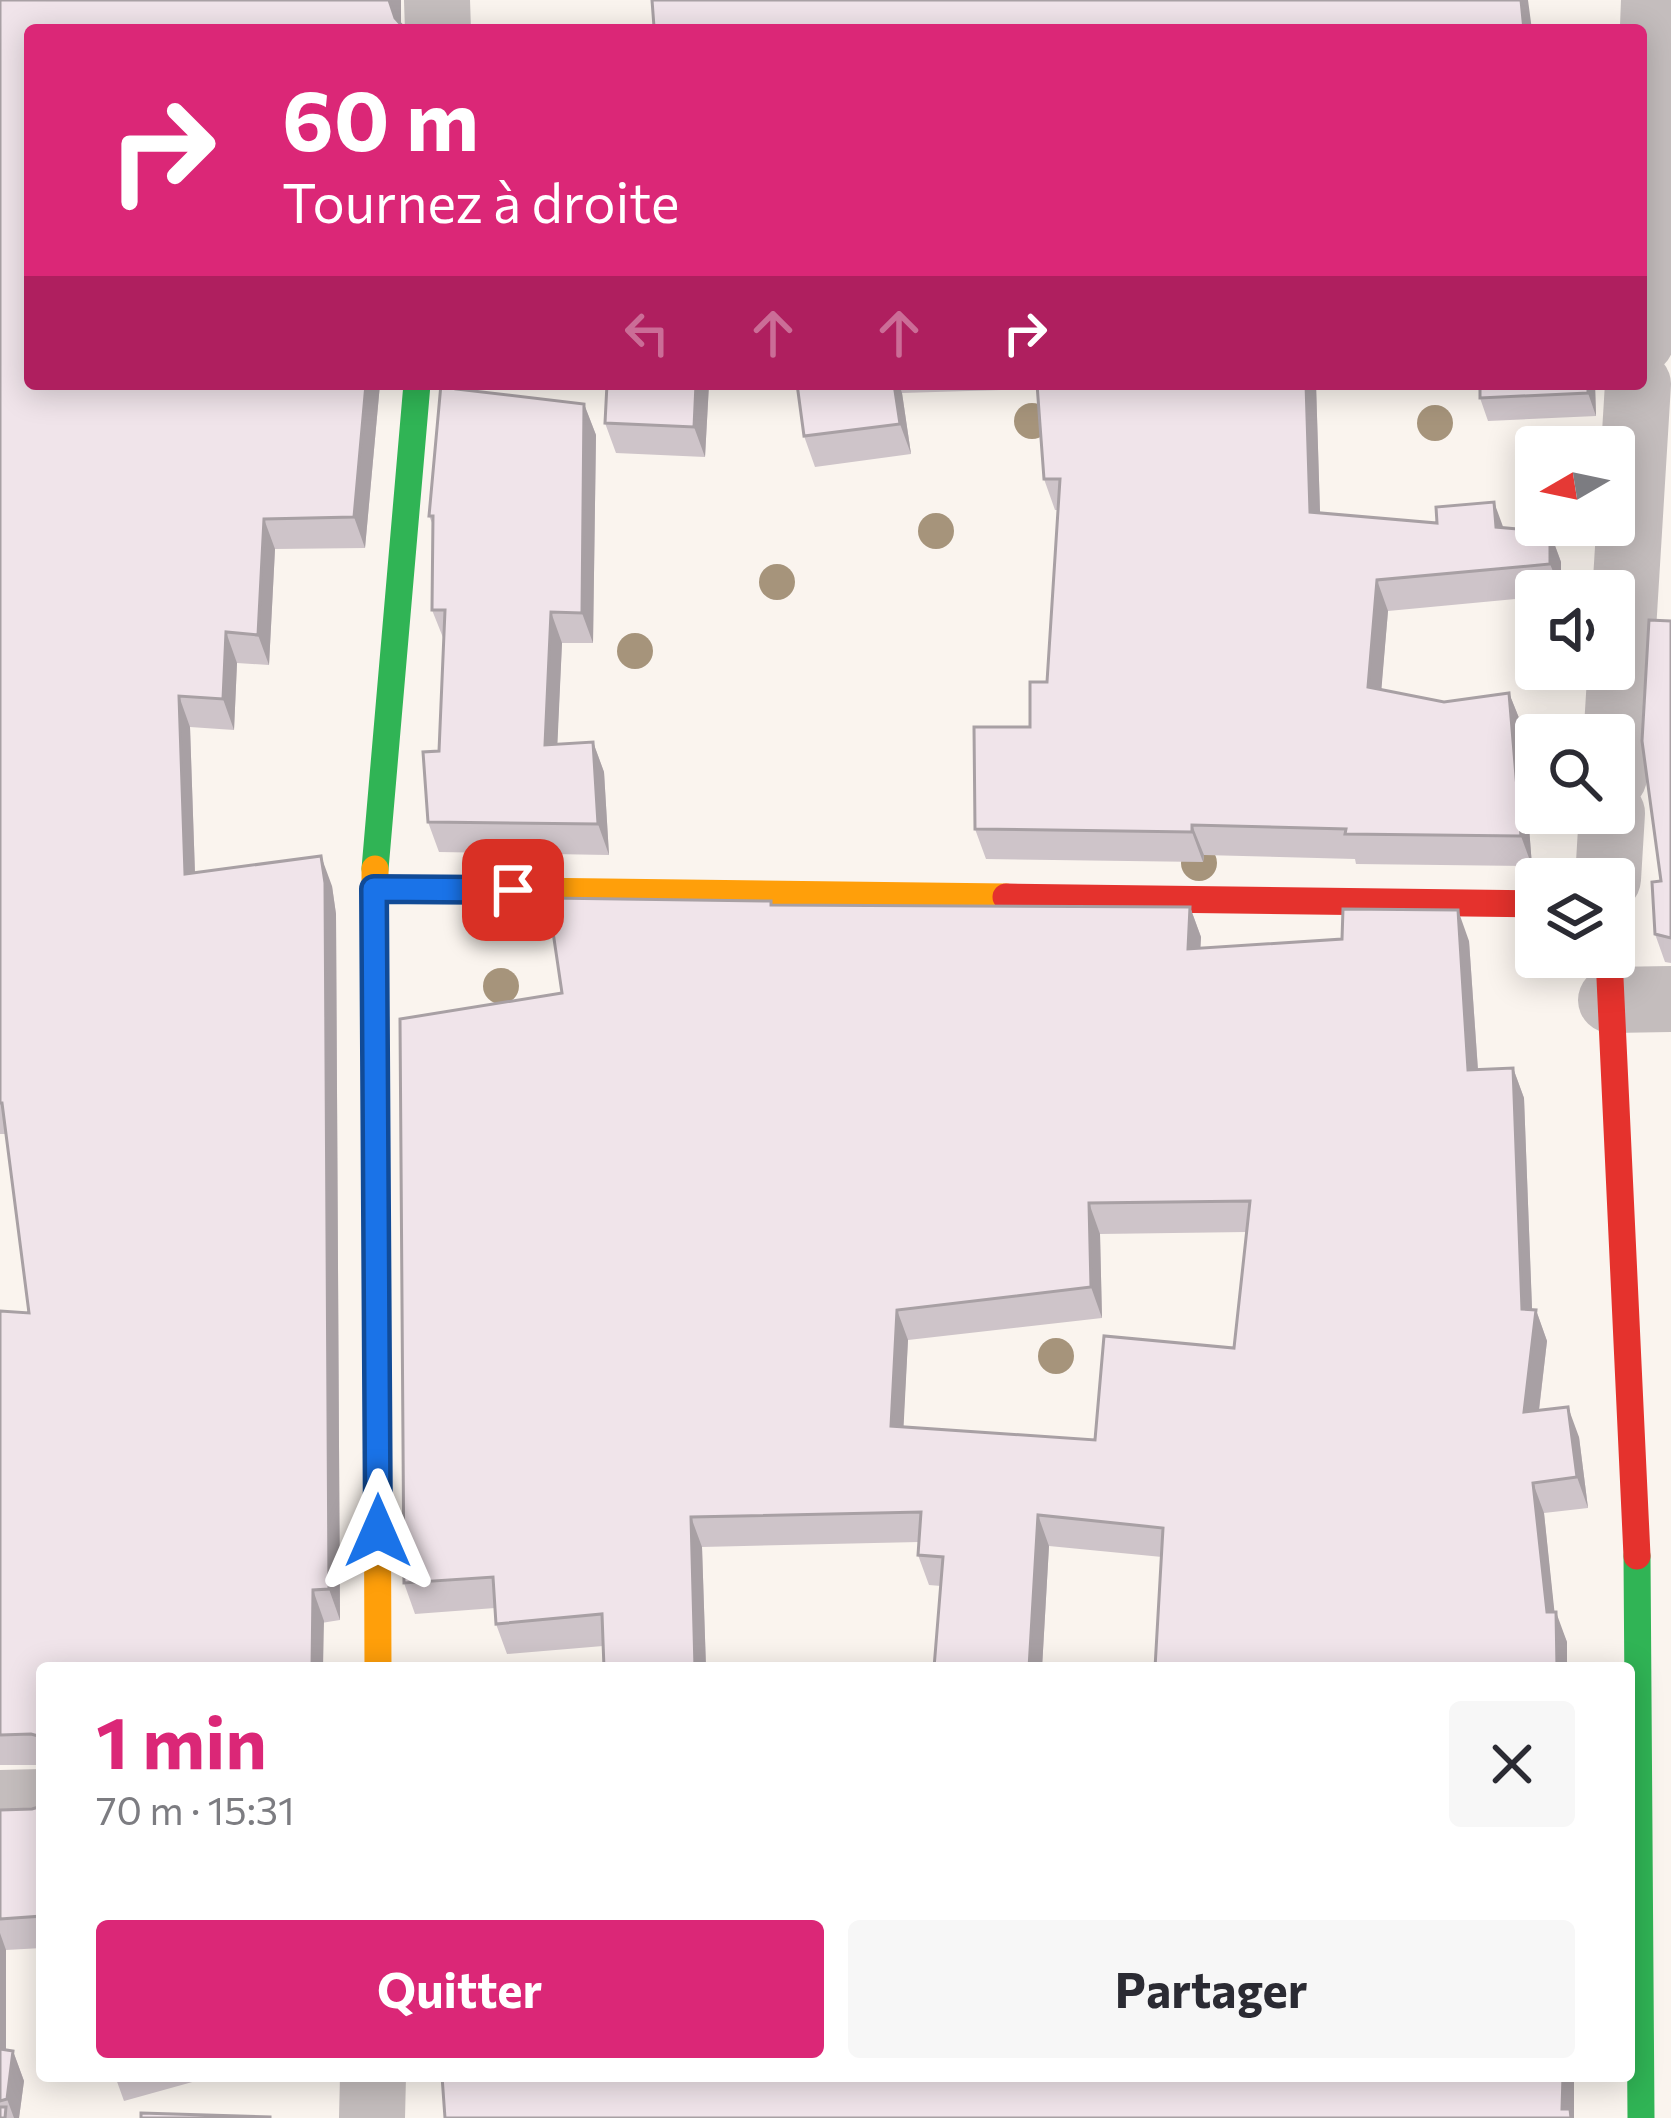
<!DOCTYPE html>
<html lang="fr">
<head>
<meta charset="utf-8">
<style>
	body { margin:0; font-family:Commissioner,sans-serif; background:#f7f7f7; color:#2b2b33; height:100vh; display:flex; flex-direction:column; font-size:45px; white-space:nowrap }
	* { box-sizing:border-box; margin:0 }
	p { font-size:39px; color:#7c7c81 }
	.icon { flex:none; width:66px; height:66px; fill:none; stroke:currentColor; stroke-width:2; stroke-linecap:round; stroke-linejoin:round }
	.map { position:relative; flex:1; overflow:hidden }
	.sheet { position:absolute; left:36px; top:1662px; width:1599px; height:420px; display:flex; flex-direction:column; background:#fff; border-radius:12px; box-shadow:0 6px 30px #0003 }
	.sheet>* { flex:none }
	.top-card { position:absolute; left:24px; top:24px; width:1623px; height:366px; border-radius:12px; box-shadow:0 6px 30px #0003; background:#db2777; color:#fff; overflow:hidden }
	.needle { width:78px; rotate:261deg }
	.controls { position:absolute; left:1515px; top:426px; display:grid; gap:24px }
	.controls a { display:grid; place-items:center; width:120px; height:120px; border-radius:12px; background:#fff; box-shadow:0 6px 30px #0003; font-size:60px }
	.pin { position:absolute; display:grid; place-items:center; width:102px; height:102px; color:#fff; margin:-51px; border-radius:24px; box-shadow:0 6px 18px #0006 }
	.me { position:absolute; width:132px; margin:-66px; rotate:0deg; stroke-linejoin:round; filter:drop-shadow(0 0 9px #0008) }
	.turn { display:flex; align-items:center; gap:42px; height:252px; padding:0 60px; font-size:54px }
	.turn .icon { width:156px; height:156px; stroke-width:2.5 }
	.turn b { display:block; font-size:84px; line-height:102px }
	.lanes { display:flex; align-items:center; height:114px; padding:0 60px; background:#0003; justify-content:center; gap:60px; direction:ltr }
	.lanes .off { opacity:.35 }
	.round { display:grid; place-items:center; flex:none; width:126px; height:126px; border-radius:12px; background:#f7f7f7 }
	.head { display:flex; align-items:center; justify-content:space-between; height:204px; padding:0 60px }
	h1 { font-size:72px; font-weight:700; line-height:90px; color:#db2777 }
	.action { display:flex; gap:24px; margin-top:auto; padding:24px 60px }
	.action a { flex:1; height:138px; border-radius:12px; background:#db2777; color:#fff; font-size:48px; font-weight:700; line-height:138px; text-align:center }
	.action a+a { background:#f7f7f7; color:#2b2b33 }
	.map>svg:first-child { display:block }
	.lines { fill:none; stroke-linecap:round; stroke-linejoin:round }
	.street { stroke:#c4bdbd; stroke-width:66 }
	.fast { stroke:#30b455; stroke-width:27 }
	.slow { stroke:#ff9f0a; stroke-width:27 }
	.jam { stroke:#e5322d; stroke-width:27 }
	.tree { fill:#a6947b }
	.wall { fill:#cec4c9; fill-rule:evenodd }
	.shaded-wall { fill:#a8a0a4 }
	.building { fill:#f0e4ea; stroke:#a8a0a4; stroke-width:3; fill-rule:evenodd }
	.route-casing { stroke:#114b97; stroke-width:30 }
	.route { stroke:#1a73e8; stroke-width:21 }
</style>
</head>
<body>
<div class="map">
<svg width="1671" height="2118" viewBox="0 0 1671 2118">
	<rect width="100%" height="100%" fill="#faf4ee"/>
	<g class="lines">
		<!-- street -->
		<path class="street" d="M437,0L438,30
			M1641,341L1654,0
			M1614,777L1638,384
			M1608,879L1612,813
			M1611,1000L1671,999
			M0,1803L42,1802
			M372,2118L373,2076"/>
		<!-- fast -->
		<path class="fast" d="M375,869L417,384
			M1637,1556L1641,2118"/>
		<!-- slow -->
		<path class="slow" d="M375,869L378,1668
			M373,889L1006,897"/>
		<!-- jam -->
		<path class="jam" d="M1006,897L1536,904
			M1609,957L1637,1556"/>
	</g>
	<!-- trees -->
	<g class="tree">
		<circle cx="1032" cy="421" r="18"/>
		<circle cx="1435" cy="423" r="18"/>
		<circle cx="936" cy="531" r="18"/>
		<circle cx="777" cy="582" r="18"/>
		<circle cx="635" cy="651" r="18"/>
		<circle cx="1199" cy="863" r="18"/>
		<circle cx="501" cy="986" r="18"/>
		<circle cx="1056" cy="1356" r="18"/>
	</g>
	<!-- wall -->
	<path class="wall" d="M0,0H401V24L30,30L380,384L365,548L275,549L269,665L237,663L234,730L190,727L195,873L332,886L336,914L340,1620L42,1668V1765H0V1311L29,1313L6,1134H0Z
		M441,384H472L471,391L584,404L596,435L593,643H562L557,744L593,742L604,772L609,855L439,852L428,822L439,751L444,640L432,610L433,525L429,516Z
		M709,384L705,457L616,453L605,423Z
		M797,384H1316L1320,513L1550,532L1561,562V591H1536V597L1388,611L1381,690L1444,702L1509,693L1521,723L1532,866L1356,864L1355,859L1204,855L1203,862L986,859L975,829L1030,727L1047,682L1058,510H1055L1044,479L1037,389L902,393L911,454L815,467L804,436Z
		M1595,384L1596,416L1488,421L1480,398Z
		M1671,621V963L1665,962L1655,934L1661,881Z
		M772,905L1190,907L1201,937L1200,948L1469,941L1478,1069L1513,1068L1524,1098L1532,1310H1536L1547,1341L1539,1411L1579,1437L1588,1508L1544,1513L1554,1612L1567,1642L1162,1557L1049,1546L1042,1668H934L941,1586L929,1585L918,1555L919,1542L702,1547L706,1668H604L603,1646L507,1654L496,1624L495,1608L415,1614L404,1583L562,993ZM1246,1232L1234,1348L1095,1440L903,1427L908,1340L1102,1318L1100,1234Z
		M42,1806V1948L6,1950V2050L13,2051L24,2081L19,2118H0V1810L32,1809Z
		M115,2076H214L124,2101Z"/>
	<!-- shaded-wall -->
	<path class="shaded-wall" d="M389,0H401V30H399Z
		M1521,0H1528L1532,30H1524Z
		M366,384H380L365,548L354,517Z
		M457,384H472L467,419L456,389Z
		M696,384H709L705,457L694,427Z
		M894,384H899L902,393L911,454L900,424Z
		M1306,384H1316L1321,543L1310,512Z
		M1588,384H1595L1596,416L1588,393Z
		M584,404L596,435L593,643L582,613Z
		M1494,502L1505,532L1496,527Z
		M264,519L275,549L269,665L258,635Z
		M1550,532L1561,562V591L1550,564Z
		M1377,580L1388,611L1379,718L1368,687Z
		M551,612L562,643L556,775L545,745Z
		M226,632L237,663L234,730L223,699Z
		M1509,693L1521,723L1532,866L1521,836Z
		M179,696L190,727L196,904L185,874Z
		M593,742L604,772L609,855L598,824Z
		M1192,825L1204,855L1203,862L1192,832Z
		M321,856L332,886L336,914L340,1620L329,1589Z
		M1190,907L1201,937L1199,979L1188,949Z
		M1458,910L1469,941L1480,1100L1468,1070Z
		M1513,1068L1524,1098L1533,1334L1536,1310L1547,1341L1535,1443L1524,1412L1522,1309Z
		M1089,1203L1100,1234L1102,1318L1091,1287Z
		M897,1310L908,1340L902,1457L891,1426Z
		M1568,1407L1579,1437L1588,1508L1577,1477Z
		M1533,1483L1544,1513L1556,1626V1612L1567,1642V1668H1557L1547,1612Z
		M1038,1515L1049,1546L1042,1668H1029Z
		M691,1517L702,1547L706,1668H695Z
		M313,1590L324,1621L323,1668H312Z
		M0,1933L6,1950V2079L0,2062Z
		M13,2051L24,2081L19,2118H14L7,2099Z
		M1563,2076H1574V2118H1565L1562,2109Z"/>
	<!-- building -->
	<path class="building" d="M0,0H389L395,18L406,30H30V384H366L354,517L264,519L258,635L226,632L223,699L179,696L185,874L321,856L325,883L329,1589L313,1590L312,1668H42V1737L31,1734L0,1735V1311L29,1313L2,1103H0Z
		M652,0H1521L1524,30H637V27H654Z
		M441,384H457L456,389L584,404L582,613L551,612L545,745L593,742L598,824L428,822L423,752L439,751L445,610H432L433,516H429Z
		M607,384H696L694,427L605,423Z
		M797,384H894L900,424L804,436Z
		M1037,384H1306L1310,512L1437,523L1436,507L1494,502L1496,527L1550,532V564L1377,580L1368,687L1444,702L1509,693L1521,836L1345,834L1346,829L1192,825V832L975,829L974,727H1030V682H1047L1060,479H1044Z
		M1480,384H1588V393L1480,398Z
		M1649,620L1671,621V938L1655,934L1652,882L1661,881L1642,741Z
		M548,898L771,901V905L1190,907L1188,949L1342,939L1343,909L1458,910L1468,1070L1513,1068L1522,1309L1536,1310L1524,1412L1568,1407L1577,1477L1533,1483L1547,1612H1556L1557,1668H1155L1163,1528L1038,1515L1029,1668H934L943,1557L918,1555L921,1512L691,1517L695,1668H604L602,1614L496,1624L493,1577L404,1583L400,1019L562,993ZM1250,1201L1234,1348L1104,1336L1095,1440L891,1426L897,1310L1091,1287L1089,1203Z
		M42,1806V1916L0,1919V1810L32,1809Z
		M0,2049L13,2051L7,2099L0,2101Z
		M442,2076H1563L1562,2109H1570L1571,2118H445Z
		M0,2107H6L5,2118H0Z
		M141,2113L270,2117V2118H141Z"/>
	<g class="lines">
		<defs>
			<path id="route" d="M378,1531L374,889L513,890"/>
		</defs>
		<!-- route casing -->
		<use href="#route" class="route-casing"/>
		<!-- route -->
		<use href="#route" class="route"/>
	</g>
</svg>
<div class="controls">
<a><svg class="needle" viewBox="-14 -14 28 28"><path d="M0-13l5 13h-10z" fill="#e53935"/><path d="M0 13l5-13h-10z" fill="#7c7c81"/></svg></a>
<a><svg class="icon" aria-label="sound" viewBox="0 0 24 24"><path d="M4 9h4l5-4v14l-5-4H4zM17 9q2 3 0 6"/></svg></a>
<a><svg class="icon" aria-label="search" viewBox="0 0 24 24"><circle cx="10" cy="10" r="6"/><path d="M15 15l6 6"/></svg></a>
<a><svg class="icon" aria-label="layers" viewBox="0 0 24 24"><path d="M12 4l9 5-9 5-9-5zM3 14l9 5 9-5"/></svg></a>
</div>
<div class="pin" style="left:513px;top:890px;background:#d93025"><svg class="icon" aria-label="arrive" viewBox="0 0 24 24"><path d="M6 21V4h12l-3 4 3 4H6"/></svg></div>
<svg class="me" style="left:378px;top:1531px" viewBox="-20 -20 40 40"><path d="M0-17L14 15 0 8-14 15z" fill="#1a73e8" stroke="#fff" stroke-width="4"/></svg>
<div class="top-card">
<div class="turn"><svg class="icon" aria-label="right" viewBox="0 0 24 24"><path d="M7 20v-9h11M14 6l5 5-5 5"/></svg><div><b>60 m</b>Tournez à droite</div></div>
<div class="lanes"><svg class="icon off" aria-label="left" viewBox="0 0 24 24"><path d="M17 20v-9H6M10 6l-5 5 5 5"/></svg><svg class="icon off" aria-label="ahead" viewBox="0 0 24 24"><path d="M12 20V5M6 11l6-6 6 6"/></svg><svg class="icon off" aria-label="ahead" viewBox="0 0 24 24"><path d="M12 20V5M6 11l6-6 6 6"/></svg><svg class="icon" aria-label="right" viewBox="0 0 24 24"><path d="M7 20v-9h11M14 6l5 5-5 5"/></svg></div>
</div>
<section class="sheet">
<div class="head"><div><h1>1 min</h1><p>70 m · 15:31</p></div><a class="round"><svg class="icon" aria-label="close" viewBox="0 0 24 24"><path d="M6 6l12 12M18 6L6 18"/></svg></a></div>
<div class="action"><a>Quitter</a><a>Partager</a></div>
</section>
</div>
</body>
</html>
